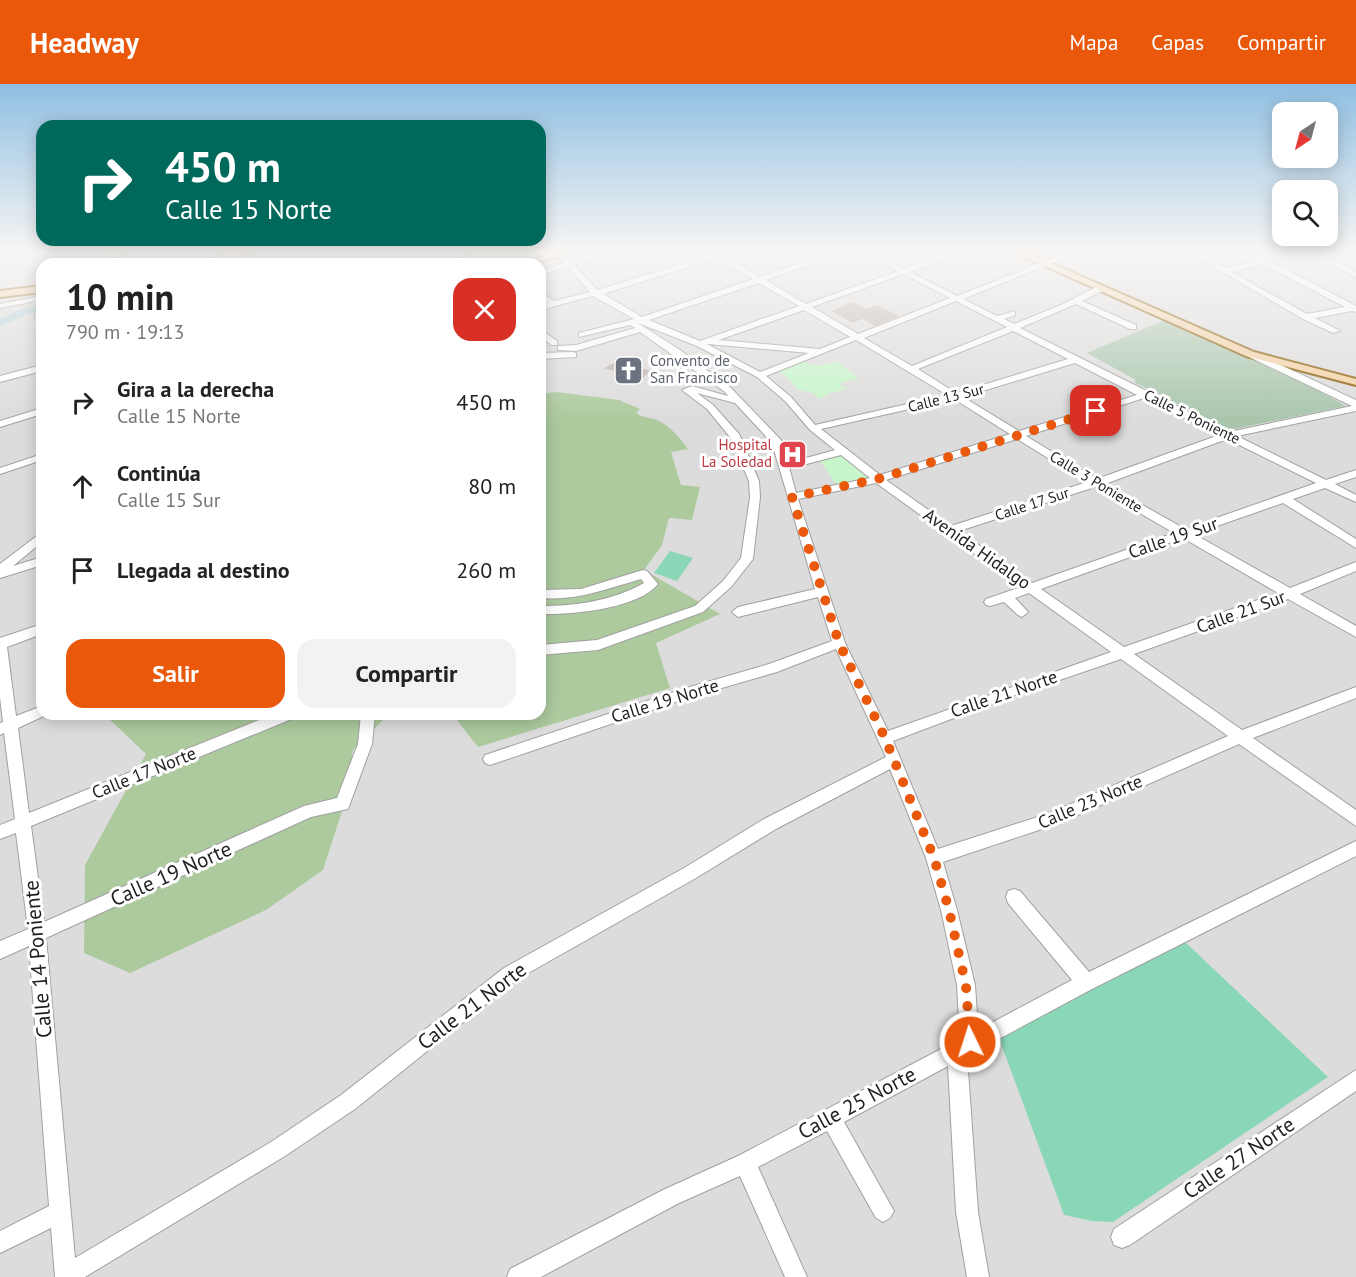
<!DOCTYPE html>
<html lang="es">
<head>
<meta charset="utf-8">
<style>
	body { margin:0; font-family:"PT Sans",sans-serif; background:#f2f2f2; color:#222; height:100vh; display:flex; flex-direction:column; font-size:22px; white-space:nowrap }
	* { box-sizing:border-box; margin:0 }
	p { font-size:20px; color:#767676 }
	.icon { flex:none; width:33px; height:33px; fill:none; stroke:currentColor; stroke-width:2; stroke-linecap:round; stroke-linejoin:round }
	.map { position:relative; flex:1; overflow:hidden }
	.sheet { position:absolute; left:36px; top:174px; width:510px; height:462px; display:flex; flex-direction:column; background:#fff; border-radius:18px; box-shadow:0 3px 15px #0003 }
	.sheet>* { flex:none }
	.guide { position:absolute; left:36px; top:36px; width:510px; height:126px; border-radius:18px; box-shadow:0 3px 15px #0003; background:#00695c; color:#fff; overflow:hidden }
	.needle { width:39px; rotate:216deg }
	.controls { position:absolute; left:1272px; top:18px; display:grid; gap:12px }
	.controls a { display:grid; place-items:center; width:66px; height:66px; border-radius:12px; background:#fff; box-shadow:0 3px 15px #0003; font-size:30px }
	.pin { position:absolute; display:grid; place-items:center; width:51px; height:51px; color:#fff; margin:-26px; border-radius:12px; box-shadow:0 3px 9px #0006 }
	.me { position:absolute; width:66px; margin:-33px; rotate:356deg; stroke-linejoin:round; filter:drop-shadow(0 0 4px #0008) }
	.turn { display:flex; align-items:center; gap:21px; height:126px; padding:0 30px; font-size:27px }
	.turn .icon { width:78px; height:78px; stroke-width:2.5 }
	.turn b { display:block; font-size:42px; line-height:51px }
	.round { display:grid; place-items:center; flex:none; width:63px; height:63px; border-radius:18px; background:#f2f2f2 }
	.overview { display:flex; align-items:center; justify-content:space-between; height:102px; padding:0 30px }
	h1 { font-size:36px; font-weight:700; line-height:45px }
	.cta { display:flex; gap:12px; margin-top:auto; padding:12px 30px }
	.cta a { flex:1; height:69px; border-radius:18px; background:#ea580c; color:#fff; font-size:24px; font-weight:700; line-height:69px; text-align:center }
	.cta a+a { background:#f2f2f2; color:#222 }
	ul { padding:0; list-style:none }
	li { display:flex; align-items:center; gap:18px; height:84px; padding:0 30px }
	li div { flex:1 }
	li b { display:block; font-size:22px }
	li em { font-style:normal }
	header { display:flex; align-items:center; gap:36px; box-sizing:border-box; height:84px; padding:0 30px; background:#ea580c; color:#fff }
	header strong { font-size:28px }
	nav { display:flex; gap:33px; margin-inline-start:auto; font-size:21px }
	.map>svg:first-child { display:block }
	.residential { fill:#dddcdc; fill-rule:evenodd }
	.forest { fill:#acca9e }
	.cemetery { fill:#a9c6ad }
	.park { fill:#c6f5ca }
	.pitch { fill:#8ad7b8 }
	.lines { fill:none; stroke-linecap:round; stroke-linejoin:round }
	.river { fill:#aacfd8; fill-rule:evenodd }
	.building { fill:#bcb5af; stroke:#bfb3a9; stroke-width:1.5 }
	.minor-casing { stroke:#a0a0a0; stroke-width:2 }
	.major-casing { stroke:#8c600d; stroke-width:4 }
	.minor { fill:#fff; fill-rule:evenodd }
	.major { fill:#f4d1a5; fill-rule:evenodd }
	.route { stroke:#ea580c; stroke-width:10; stroke-dasharray:0 18 }
	.labels { text-anchor:middle; stroke-width:6; stroke-linejoin:round; paint-order:stroke }
	.far-worship-label { font-size:15px; fill:#5b616d; stroke:#fff; text-anchor:start }
	.far-street-label { font-size:15px; fill:#1f1f1f; stroke:#fff }
	.far-health-label { font-size:15px; fill:#be3a42; stroke:#fff; text-anchor:end }
	.street-label { font-size:18px; fill:#1f1f1f; stroke:#fff }
	.near-street-label { font-size:21px; fill:#1f1f1f; stroke:#fff }
</style>
</head>
<body>
<header>
<strong>Headway</strong>
<nav><a>Mapa</a><a>Capas</a><a>Compartir</a></nav>
</header>
<div class="map">
<svg width="1356" height="1193" viewBox="0 0 1356 1193">
	<rect width="100%" height="100%" fill="#efebe6"/>
	<!-- residential -->
	<path class="residential" d="M0,169H1356V1193H0ZM42,180H540V630H42Z"/>
	<!-- forest -->
	<path class="forest" d="M557,308L619,316L640,325L636,329C645,335 652,333 659,337C671,343 680,354 688,365L671,368L681,401L700,403L692,436L669,434L662,461L644,486L720,530L656,559L670,604L478,663L452,630H540V310Z
		M104,630H404L384,635L353,666L342,727L323,786L266,826L130,889L84,869L85,781L146,670Z"/>
	<!-- cemetery -->
	<path class="cemetery" d="M1167,235L1290,291L1346,322L1229,346L1134,298L1136,296L1087,269Z"/>
	<!-- park -->
	<path class="park" d="M472,169H551L502,180H482Z
		M805,277C815,285 826,280 837,277L859,295L841,298L842,303L849,304L830,309L820,315L813,309L799,306L778,285Z
		M840,370L873,395L838,403L819,375Z"/>
	<!-- pitch -->
	<path class="pitch" d="M670,467L693,474L677,497L654,489Z
		M1184,857L1328,993L1113,1138L1092,1137L1064,1131L999,954Z"/>
	<g class="lines">
		<!-- river -->
		<path class="river" d="M136,169H149L125,180H112Z
			M42,221V227L28,230L0,242V235L21,225Z"/>
	</g>
	<!-- building -->
	<path class="building" d="M853,219L866,226L877,222L897,232L875,241L863,234L852,238L833,227Z
		M615,279L649,287L642,294L606,284Z"/>
	<g class="lines">
		<defs>
			<path id="minor" d="M61,169H69L59,180H51Z
				M102,169H109L101,180H95Z
				M227,169H234L242,180H234Z
				M315,169H322L330,180H322Z
				M398,169H406L416,180H408Z
				M559,169H564L571,177L597,169H609L574,181L597,206L712,171L711,169H725L724,172L760,193L830,169H841L766,196L806,220L898,187L865,169H874L905,185L948,169H959L910,188L957,212L1066,169H1077L963,215L997,232L1015,227V231L1004,235L1014,240L1061,221L1096,203H1102V207L1082,217L1136,241V245H1130L1076,220L1020,244L1229,348L1352,322L1247,272V268H1253L1356,316V327L1237,352L1326,396L1356,386V393L1335,400L1356,411V418L1325,404L1293,415L1356,455V464L1283,419L1194,450L1290,504L1356,478V487L1300,510L1356,542V553L1288,515L1134,570L1242,646L1356,603V614L1253,654L1356,726V742L1239,660L1060,739L943,778L957,826L975,901L978,946L1072,896L1008,819L1006,813L1008,807L1014,805L1020,807L1089,888L1356,757V772L1092,905L967,972L978,1128L989,1193H967L956,1128L948,982L844,1038L890,1120L894,1127L890,1134L883,1138L876,1134L827,1047L758,1083L807,1193H785L740,1092L679,1119L541,1193H507L510,1185L665,1105L738,1072L960,955L957,901L941,826L926,774L890,685L776,745L696,794L516,896L355,1025L285,1072L85,1193H55L51,1144L0,1169V1147L49,1122L29,862L0,875V857L28,845L16,749L0,755V741L15,735L4,649L0,651V639L3,638L0,613V554L42,540V550L7,563L16,632L42,622V630H48L18,644L29,729L274,630H296L294,634L31,742L44,838L304,722L337,714L358,660L361,630H375L372,660L348,725L311,733L46,854L75,1174L271,1058L341,1011L504,884L684,784L764,735L886,673L836,565L777,588L684,615L490,681L485,679L483,675L485,671L683,605L769,580L832,557L818,513L738,533L732,528L738,523L815,505L772,359L735,319L697,309L713,321L739,350L759,397L760,413L753,475L731,503L703,528L598,566L540,571V561L597,556L695,522L723,497L741,474L750,413L749,397L730,353L707,325L682,306L692,302L728,312L725,308L640,248L576,267L558,266V262L576,261L635,244L630,241L579,253V249L634,235L593,212L555,222L540,228V223L547,219L540,213V207L554,217L590,208L568,183L540,191V187L564,179L557,171ZM717,174L753,195L642,233L603,210ZM904,190L950,214L858,250L812,223ZM759,199L799,222L700,257L649,236ZM956,217L1007,243L912,282L864,254ZM804,226L850,253L820,265L719,256ZM638,239L697,262L757,293L785,317L810,346L835,366L799,376L794,374L781,356L731,304L680,266ZM1013,247L1068,275L956,309L918,285ZM856,256L947,311L815,341L791,313L766,292ZM707,260H708L809,269L760,288ZM1075,279L1137,311L1019,347L963,313ZM1144,314L1219,351L1097,395L1026,352ZM954,315L1010,350L880,391L821,345ZM1017,355L1087,398L951,442L886,396ZM1227,355L1316,399L1185,445L1105,400ZM841,371L870,394L796,409L788,379L799,382ZM876,399L1021,503L986,515L984,518L986,521L990,522L1004,518L1018,531L1022,533L1028,528L1015,514L1029,509L1111,568L888,647L845,559L798,415ZM1095,403L1174,449L1032,499L959,447ZM1183,454L1278,509L1124,563L1041,505ZM1121,575L1228,652L1050,729L938,765L893,657L1007,614Z
				M1190,169H1199L1226,184L1258,177L1245,169H1254L1356,222V228L1352,227L1315,234L1340,247L1333,249L1303,235ZM1263,180L1345,223L1307,230L1231,188Z
				M1310,169H1319L1356,188V193Z
				M42,212V216L0,224V220Z
				M35,230L42,231V238L35,234Z
				M540,245L557,257V261H551L540,252Z
				M573,268L576,269V273L540,275V269Z
				M42,281V287L0,298V292Z
				M42,324V330L0,343V337Z
				M42,370V376L0,390V384Z
				M42,448V458L13,482L42,473V481L0,494V480Z
				M643,486L647,487L658,500C638,525 570,531 540,530V522C577,522 612,517 644,499L641,495C606,505 577,517 540,514V506L581,505Z
				M1356,986V1007L1130,1161L1122,1164L1114,1161L1111,1153L1114,1145Z"/>
			<path id="major" d="M112,169H125L103,180H90Z
				M232,169H250L209,180H192Z
				M555,169L565,171L529,180H510Z
				M1016,169H1028L1254,268L1356,295V301L1246,272Z
				M472,172L482,180L470,178L447,180Z
				M42,202V208L0,213V207Z"/>
		</defs>
		<!-- minor casing -->
		<use href="#minor" class="minor-casing"/>
		<!-- major casing -->
		<use href="#major" class="major-casing"/>
		<!-- minor -->
		<use href="#minor" class="minor"/>
		<!-- major -->
		<use href="#major" class="major"/>
	</g>
	<!-- sky -->
	<linearGradient id="sky" x2="0" y2="1"><stop stop-color="#8fbfe2"/><stop offset="0.5" stop-color="#f8f6f4"/><stop offset="1" stop-color="#f8f6f4" stop-opacity="0"/></linearGradient>
	<rect width="1356" height="336" fill="url(#sky)"/>
	<g class="lines">
		<!-- route -->
		<path class="route" d="M970,958L966,902L949,826L934,774L885,654L839,559L792,413L878,395L1096,327"/>
	</g>
	<!-- icons -->
	<defs>
		<symbol id="church-square" viewBox="-11 -11 22 22"><rect x="-9" y="-9" width="18" height="18" rx="4" fill="#6b7280" stroke="#fff"/><path d="M-1.2-6h2.4v3.5h3.3v2.4h-3.3V6h-2.4V-.1h-3.3v-2.4h3.3Z" fill="#fff"/></symbol>
		<symbol id="hospital-square" viewBox="-11 -11 22 22"><rect x="-9" y="-9" width="18" height="18" rx="4" fill="#e0444e" stroke="#fff"/><path d="M-5-5h3v3.5h4V-5h3V5h-3V1.5h-4V5h-3Z" fill="#fff"/></symbol>
	</defs>
	<g fill-rule="evenodd">
		<use href="#church-square" x="612" y="270" width="33" height="33"/>
		<use href="#hospital-square" x="776" y="354" width="33" height="33"/>
	</g>
	<g class="labels">
		<!-- far-worship labels -->
		<g class="far-worship-label">
			<text x="650" y="282">Convento de<tspan x="650" dy="17">San Francisco</tspan></text>
		</g>
		<!-- far-street labels -->
		<g class="far-street-label">
			<text transform="translate(946 314) rotate(-14)" y="5">Calle 13 Sur</text>
			<text transform="translate(1192 333) rotate(26)" y="5">Calle 5 Poniente</text>
			<text transform="translate(1096 398) rotate(31)" y="5">Calle 3 Poniente</text>
			<text transform="translate(1032 420) rotate(-18)" y="5">Calle 17 Sur</text>
		</g>
		<!-- far-health labels -->
		<g class="far-health-label">
			<text x="772" y="366">Hospital<tspan x="772" dy="17">La Soledad</tspan></text>
		</g>
		<!-- street labels -->
		<g class="street-label">
			<text transform="translate(1173 454) rotate(-19)" y="6">Calle 19 Sur</text>
			<text transform="translate(977 465) rotate(35)" y="6">Avenida Hidalgo</text>
			<text transform="translate(1241 528) rotate(-20)" y="6">Calle 21 Sur</text>
			<text transform="translate(1004 610) rotate(-19)" y="6">Calle 21 Norte</text>
			<text transform="translate(665 617) rotate(-17)" y="6">Calle 19 Norte</text>
			<text transform="translate(144 689) rotate(-22)" y="6">Calle 17 Norte</text>
			<text transform="translate(1090 718) rotate(-23)" y="6">Calle 23 Norte</text>
		</g>
		<!-- near-street labels -->
		<g class="near-street-label">
			<text transform="translate(171 790) rotate(-24)" y="7">Calle 19 Norte</text>
			<text transform="translate(38 875) rotate(-95)" y="7">Calle 14 Poniente</text>
			<text transform="translate(472 922) rotate(-37)" y="7">Calle 21 Norte</text>
			<text transform="translate(857 1019) rotate(-28)" y="7">Calle 25 Norte</text>
			<text transform="translate(1239 1074) rotate(-34)" y="7">Calle 27 Norte</text>
		</g>
	</g>
</svg>
<div class="controls">
<a><svg class="needle" viewBox="-14 -14 28 28"><path d="M0-13l5 13h-10z" fill="#e53935"/><path d="M0 13l5-13h-10z" fill="#767676"/></svg></a>
<a><svg class="icon" aria-label="search" viewBox="0 0 24 24"><circle cx="10" cy="10" r="6"/><path d="M15 15l6 6"/></svg></a>
</div>
<div class="pin" style="left:1096px;top:327px;background:#d93025"><svg class="icon" aria-label="arrive" viewBox="0 0 24 24"><path d="M6 21V4h12l-3 4 3 4H6"/></svg></div>
<svg class="me" style="left:970px;top:958px" viewBox="-20 -20 40 40"><circle r="17" fill="#ea580c" stroke="#fff" stroke-width="3"/><path d="M0-11L8 9 0 5-8 9z" fill="#fff"/></svg>
<div class="guide">
<div class="turn"><svg class="icon" aria-label="right" viewBox="0 0 24 24"><path d="M7 20v-9h11M14 6l5 5-5 5"/></svg><div><b>450 m</b>Calle 15 Norte</div></div>
</div>
<section class="sheet">
<div class="overview"><div><h1>10 min</h1><p>790 m · 19:13</p></div><a class="round" style="background:#d93025;color:#fff"><svg class="icon" aria-label="close" viewBox="0 0 24 24"><path d="M6 6l12 12M18 6L6 18"/></svg></a></div>
<ul>
<li><svg class="icon" aria-label="right" viewBox="0 0 24 24"><path d="M7 20v-9h11M14 6l5 5-5 5"/></svg><div><b>Gira a la derecha</b><p>Calle 15 Norte</p></div><em>450 m</em></li>
<li><svg class="icon" aria-label="ahead" viewBox="0 0 24 24"><path d="M12 20V5M6 11l6-6 6 6"/></svg><div><b>Continúa</b><p>Calle 15 Sur</p></div><em>80 m</em></li>
<li><svg class="icon" aria-label="arrive" viewBox="0 0 24 24"><path d="M6 21V4h12l-3 4 3 4H6"/></svg><div><b>Llegada al destino</b></div><em>260 m</em></li>
</ul>
<div class="cta"><a>Salir</a><a>Compartir</a></div>
</section>
</div>
</body>
</html>
